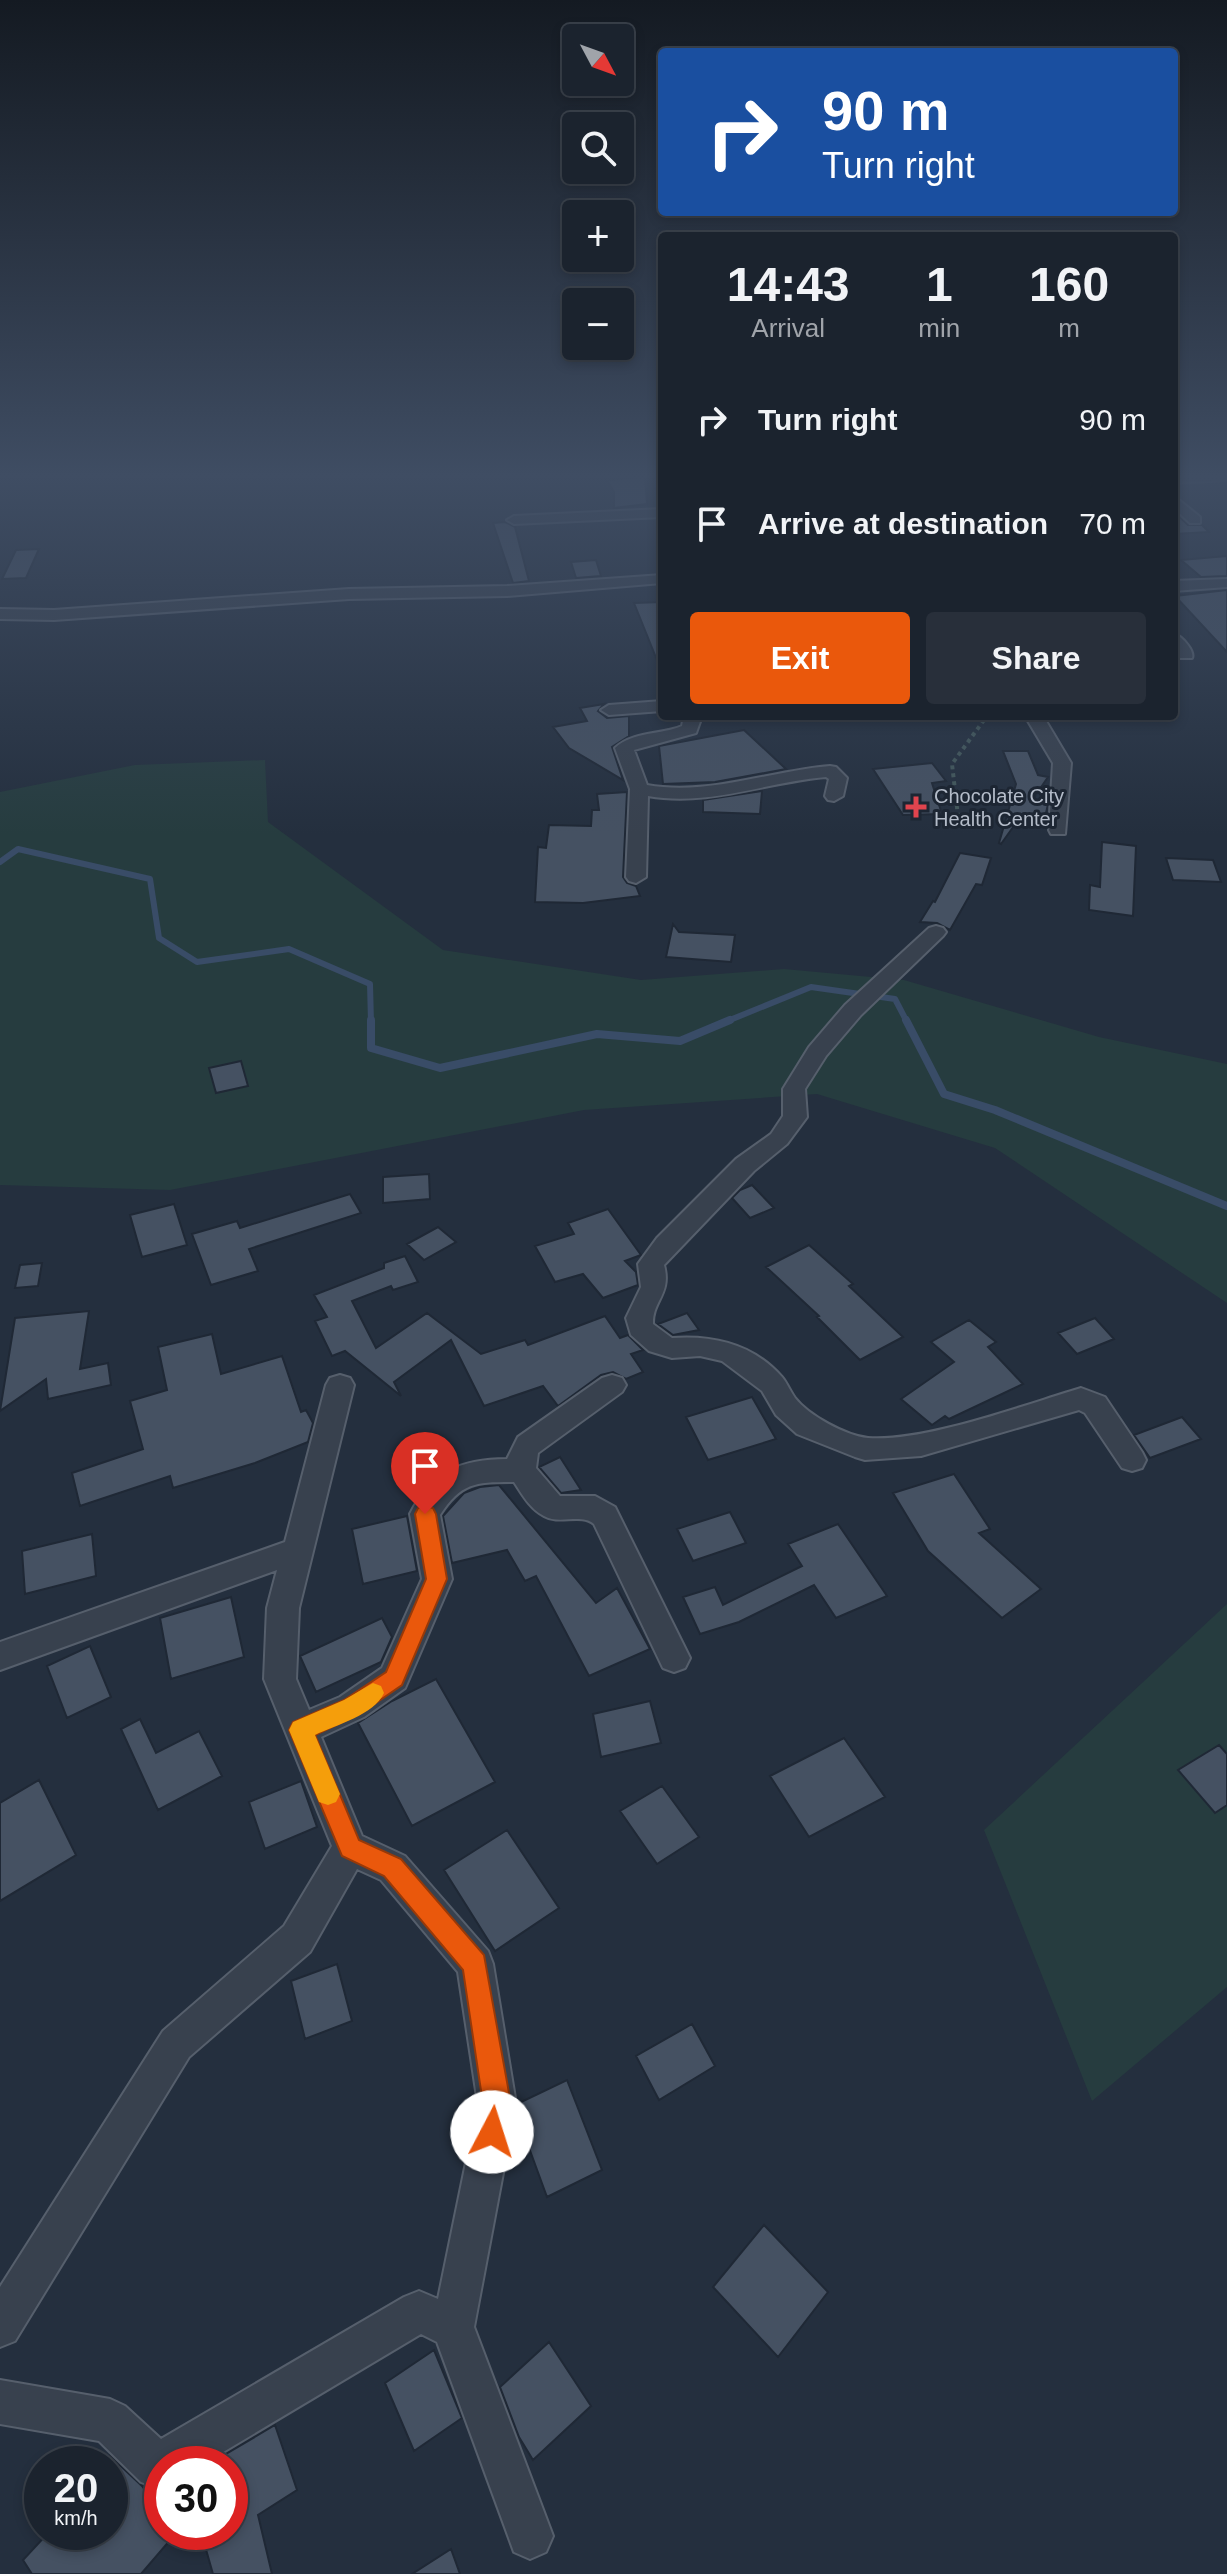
<!DOCTYPE html>
<html lang="en">
<head>
<meta charset="utf-8">
<style>
	body { margin:0; font-family:Helvetica,sans-serif; background:#282f3a; color:#f1f3f6; height:100vh; display:flex; flex-direction:column; font-size:30px; white-space:nowrap }
	* { box-sizing:border-box; margin:0 }
	p { font-size:26px; color:#a0a4aa }
	.icon { flex:none; width:44px; height:44px; fill:none; stroke:currentColor; stroke-width:2; stroke-linecap:round; stroke-linejoin:round }
	.map { position:relative; flex:1; overflow:hidden }
	.side { position:absolute; left:658px; top:232px; width:520px; height:488px; display:flex; flex-direction:column; background:#1b232e; border-radius:8px; box-shadow:0 4px 12px #0003,0 0 0 2px #39404a }
	.side>* { flex:none }
	.hud { position:absolute; left:658px; top:48px; width:520px; height:168px; border-radius:8px; box-shadow:0 4px 12px #0003,0 0 0 2px #39404a; background:#1a4fa0; color:#fff; overflow:hidden }
	.needle { width:52px; rotate:131deg }
	.fabs { position:absolute; left:562px; top:24px; display:grid; gap:16px }
	.fabs a { display:grid; place-items:center; width:72px; height:72px; border-radius:8px; background:#1b232e; box-shadow:0 4px 12px #0003,0 0 0 2px #39404a; font-size:40px }
	.speed { position:absolute; left:24px; top:2446px; display:flex; gap:16px; font-size:40px; font-weight:700; text-align:center }
	.speed>* { display:grid; place-content:center; width:104px; height:104px; border-radius:50%; background:#1b232e; box-shadow:0 4px 12px #0003,0 0 0 2px #39404a; line-height:1 }
	.speed small { font-size:20px; font-weight:400 }
	.speed .limit { border:12px solid #d22; background:#fff; color:#111 }
	.pin { position:absolute; display:grid; place-items:center; width:68px; height:68px; color:#fff; margin:-82px -34px; border-radius:50% 50% 50% 0; rotate:-45deg; box-shadow:0 0 8px #0007 }
	.pin .icon { rotate:45deg }
	.me { position:absolute; width:88px; margin:-44px; rotate:5deg; stroke-linejoin:round; filter:drop-shadow(0 0 6px #0008) }
	.turn { display:flex; align-items:center; gap:28px; height:168px; padding:0 32px; font-size:36px }
	.turn .icon { width:104px; height:104px; stroke-width:2.5 }
	.turn b { display:block; font-size:56px; line-height:68px }
	.eta { display:flex; justify-content:space-evenly; align-items:center; height:136px; text-align:center }
	.eta b { font-size:48px; font-weight:600; line-height:56px }
	.action { display:flex; gap:16px; margin-top:auto; padding:16px 32px }
	.action a { flex:1; height:92px; border-radius:8px; background:#ea580c; color:#fff; font-size:32px; font-weight:600; line-height:92px; text-align:center }
	.action a+a { background:#282f3a; color:#f1f3f6 }
	ul { padding:0; list-style:none }
	li { display:flex; align-items:center; gap:24px; height:104px; padding:0 32px }
	li div { flex:1 }
	li b { display:block; font-size:30px }
	li em { font-style:normal }
	.map>svg:first-child { display:block }
	.green { fill:#263c3f }
	.lines { fill:none; stroke-linecap:round; stroke-linejoin:round }
	.stream-far1 { stroke:#394c67; stroke-width:6 }
	.stream { stroke:#394c67; stroke-width:8 }
	.building { fill:#455162; stroke:#1f2835; stroke-width:2 }
	.street-casing { stroke:#565f6c; stroke-width:4 }
	.path { stroke:#44595c; stroke-width:4; stroke-dasharray:4 4; stroke-linecap:butt }
	.street { fill:#38414e; fill-rule:evenodd }
	.route { fill:#ea580c; stroke:#983908; stroke-width:2 }
	.slow { fill:#f59e0b }
	.health-dot { fill:#e0444e; stroke:#1d2633; stroke-width:3 }
	.labels { text-anchor:middle; stroke-width:6; stroke-linejoin:round; paint-order:stroke }
	.far-poi-label { font-size:20px; fill:#b4bcc9; stroke:#1d2633; text-anchor:start }
</style>
</head>
<body>
<div class="map">
<svg width="1227" height="2574" viewBox="0 0 1227 2574">
	<rect width="100%" height="100%" fill="#242f3e"/>
	<!-- green -->
	<path class="green" d="M265,760L268,822L443,950L641,980L784,969L904,980L1099,1037L1227,1064V1303L995,1148L817,1094L584,1110L170,1190L0,1185V792L135,765Z
		M1227,1604V1987L1092,2101L984,1830Z"/>
	<g class="lines">
		<!-- stream-far1 -->
		<path class="stream-far1" d="M0,862L18,849L150,879L159,938L197,962L289,949L370,984L371,1022
			M725,1022L811,987L895,999L907,1022"/>
		<!-- stream -->
		<path class="stream" d="M371,1020V1048L440,1068L597,1034L680,1041L730,1020
			M906,1020L944,1094L995,1110L1227,1206"/>
	</g>
	<!-- building -->
	<path class="building" d="M645,477L647,504L614,508V492L607,480Z
		M1174,512L1188,525H1202L1209,532L1174,534Z
		M505,522L515,527L529,581L513,583L493,523Z
		M39,549L26,578L2,579L16,550Z
		M1227,556V576L1201,577L1181,560Z
		M596,560L601,576L576,578L571,562Z
		M1227,590V652L1175,596Z
		M662,602V670H661L634,603Z
		M604,704L598,711L607,718L629,716V736L612,747L623,780L569,748L553,727L587,721L580,708Z
		M744,730L786,769L715,782L663,784L659,746Z
		M1003,751H1028L1038,775L1048,777L1031,802L1048,804L1043,827L1016,823L1001,844L999,843L1016,784Z
		M932,763L946,781L932,783L942,814L903,815L873,769Z
		M762,791L760,814L703,812V800Z
		M627,792L623,877L627,883L636,886L640,896L583,903L535,902L538,847L546,848L549,825L591,826L592,810H599L597,794Z
		M1102,842L1136,846L1133,916L1089,910L1090,885L1100,887Z
		M960,853L991,858L982,885L976,884L950,930L937,923L920,922L933,901L935,902Z
		M1166,858L1213,860L1221,882L1173,880Z
		M673,924L679,932L735,935L731,962L666,957Z
		M241,1061L248,1086L216,1093L209,1068Z
		M429,1174L430,1199L383,1203V1177Z
		M752,1185L774,1208L750,1218L732,1198L740,1190Z
		M350,1194L361,1213L249,1249L258,1271L211,1285L192,1234L237,1221L240,1228Z
		M174,1204L187,1245L142,1257L130,1215Z
		M608,1209L641,1255L625,1261L636,1272L638,1285L603,1298L583,1274L555,1282L535,1246L574,1234L568,1223Z
		M438,1227L456,1242L424,1260L407,1244Z
		M809,1245L853,1284L849,1286L903,1337L860,1360L817,1317L819,1316L766,1267Z
		M405,1256L418,1282L393,1290L391,1286L352,1301L376,1348L427,1313L481,1354L525,1340L528,1345L605,1316L620,1338L628,1335L643,1350L631,1354L643,1372L626,1379L613,1372L601,1375L558,1406L543,1386L484,1406L451,1340L394,1382L401,1396L345,1351L332,1356L315,1321L327,1317L314,1295L384,1268V1263Z
		M42,1263L38,1286L15,1288L20,1265Z
		M89,1311L80,1369L108,1363L111,1385L48,1399L46,1379L0,1411L15,1318Z
		M687,1313L699,1330L673,1335L658,1324Z
		M1095,1318L1114,1339L1077,1354L1058,1333Z
		M969,1320L996,1342L988,1347L1023,1384L949,1419L945,1416L932,1425L901,1399L954,1362L931,1342Z
		M212,1334L221,1374L282,1356L301,1412L306,1410L313,1423L308,1442L255,1463L173,1488L170,1476L80,1506L72,1473L143,1449L130,1401L167,1390L158,1347Z
		M752,1397L776,1439L708,1460L686,1417Z
		M1182,1417L1201,1439L1150,1458L1134,1435Z
		M560,1457L581,1490L561,1493L539,1467Z
		M954,1474L990,1529L979,1533L1041,1589L1002,1618L928,1551L893,1493Z
		M499,1485L596,1603L617,1588L650,1649L589,1676L536,1576L525,1581L507,1550L452,1563L443,1516L464,1493L480,1487Z
		M730,1512L746,1543L693,1561L677,1529Z
		M407,1516L417,1571L363,1584L352,1529Z
		M838,1524L887,1596L836,1618L814,1585L739,1622L700,1634L683,1597L715,1587L723,1605L802,1566L788,1544Z
		M92,1534L96,1576L25,1594L22,1551Z
		M231,1597L244,1657L171,1679L160,1618Z
		M382,1618L392,1637L381,1662L316,1692L300,1656Z
		M90,1646L111,1697L67,1718L47,1666Z
		M436,1679L495,1782L412,1826L358,1723L392,1701Z
		M650,1701L661,1743L601,1757L593,1714Z
		M140,1719L156,1753L199,1731L222,1776L158,1810L121,1729Z
		M844,1738L885,1797L809,1837L770,1776Z
		M1219,1745L1227,1754V1805L1215,1813L1178,1770Z
		M39,1780L76,1855L0,1901V1803Z
		M301,1781L317,1827L265,1849L249,1802Z
		M662,1786L699,1837L657,1864L620,1811Z
		M507,1830L559,1908L495,1951L444,1870Z
		M337,1964L352,2021L305,2039L291,1981Z
		M692,2024L715,2066L659,2100L636,2056Z
		M567,2080L602,2170L547,2197L517,2115L519,2103Z
		M764,2225L828,2292L778,2357L713,2287Z
		M549,2342L591,2406L533,2460L519,2437L500,2387Z
		M434,2350L462,2418L414,2451L385,2383Z
		M275,2425L297,2490L258,2515L272,2574H213L201,2532H230V2464H209Z
		M110,2456L142,2486L162,2513V2532H177L141,2574H32L23,2560L49,2532H110Z
		M451,2549L460,2574H412Z"/>
	<g class="lines">
		<defs>
			<path id="street" d="M1227,474V480L1174,483V475Z
				M1174,496L1200,517V523H1190L1174,508Z
				M662,509V517L514,524L507,520L514,516Z
				M662,575V583L507,596L349,599L54,620L0,619V609L54,610L349,589L507,586Z
				M1227,579V587L1174,591V581Z
				M1174,634C1182,636 1195,651 1192,658H1180L1174,650Z
				M662,701V711L609,715L601,710L609,705Z
				M684,716H702L696,733L634,750L647,785C708,796 769,771 830,766L836,767L847,778L843,796L834,801L828,800L825,796L829,779L826,777C767,782 708,807 648,796L646,877L636,883L629,881L626,877L630,789L615,748C633,731 661,735 682,726Z
				M1025,716H1043L1071,763L1065,834H1051L1049,830L1053,763Z
				M936,926L943,928L946,932L943,936L861,1015L826,1056L805,1089L807,1117L787,1144L754,1171L664,1265C672,1294 652,1301 653,1324L672,1338C714,1335 753,1344 782,1377C787,1383 790,1391 795,1398C808,1415 846,1436 868,1438C925,1442 1024,1405 1081,1388L1105,1397L1142,1452L1146,1460L1142,1468L1132,1471L1122,1468L1085,1413L1079,1410L921,1456L865,1460L855,1457L797,1434L776,1415L762,1391L722,1361L700,1356L672,1358L649,1351L631,1335L626,1318L641,1287L638,1264L657,1238L736,1159L771,1134L783,1116V1089L809,1047L845,1005L929,928Z
				M340,1375L350,1378L354,1385L299,1608L296,1679L309,1710L340,1697L382,1668L422,1579L410,1514C431,1472 461,1459 507,1459L518,1437L602,1378L612,1375L622,1378L626,1385L622,1392L538,1453L536,1468L560,1496H595L615,1507L690,1658L685,1668L674,1672L663,1668L594,1524C581,1513 559,1525 544,1516C530,1509 522,1494 514,1482C477,1482 461,1482 440,1515L452,1579L405,1688L364,1717L321,1737L362,1836L405,1856L488,1951L493,1964L516,2104L474,2327L553,2536L546,2552L530,2559L514,2552L437,2342L421,2334L203,2464H162V2486L157,2488L141,2482L99,2441L0,2424V2380L110,2399L125,2406L161,2439L404,2297L419,2291L438,2299L478,2104L458,1972L381,1880L357,1869L310,1952L189,2057L15,2341L0,2347V2287L163,2031L284,1926L332,1846L264,1679L267,1608L277,1570L0,1670V1642L285,1542L326,1385L330,1378Z"/>
		</defs>
		<!-- street casing -->
		<use href="#street" class="street-casing"/>
		<!-- path -->
		<path class="path" d="M959,825L952,764L984,720L1004,716"/>
		<!-- street -->
		<use href="#street" class="street"/>
	</g>
	<!-- sky -->
	<linearGradient id="sky" x2="0" y2="1"><stop stop-color="#141a22"/><stop offset="0.57" stop-color="#3f4d63"/><stop offset="1" stop-color="#3f4d63" stop-opacity="0"/></linearGradient>
	<rect width="1227" height="834" fill="url(#sky)"/>
	<!-- route -->
	<path class="route" d="M425,1506L433,1508L436,1514L447,1579L402,1685L360,1714L315,1735L359,1840L401,1859L484,1955L511,2104L501,2142L492,2146L482,2142L478,2132L483,2104L463,1970L384,1876L342,1856L289,1730L293,1722L344,1700L386,1672L426,1579L415,1514L418,1508Z"/>
	<!-- slow -->
	<path class="slow" d="M373,1683L381,1686L384,1693C374,1715 336,1725 315,1735L340,1794L336,1802L328,1805L319,1802L289,1730L293,1722L344,1700Z"/>
	<!-- markers -->
	<path class="health-dot" d="M912 795h8v8h8v8h-8v8h-8v-8h-8v-8h8z"/>
	<g class="labels">
		<!-- far-poi labels -->
		<g class="far-poi-label">
			<text x="934" y="803">Chocolate City<tspan x="934" dy="23">Health Center</tspan></text>
		</g>
	</g>
</svg>
<div class="fabs">
<a><svg class="needle" viewBox="-14 -14 28 28"><path d="M0-13l5 13h-10z" fill="#e53935"/><path d="M0 13l5-13h-10z" fill="#a0a4aa"/></svg></a>
<a><svg class="icon" aria-label="search" viewBox="0 0 24 24"><circle cx="10" cy="10" r="6"/><path d="M15 15l6 6"/></svg></a>
<a>+</a>
<a>−</a>
</div>
<div class="speed"><div>20<small>km/h</small></div><div class="limit">30</div></div>
<div class="pin" style="left:425px;top:1514px;background:#d93025"><svg class="icon" aria-label="arrive" viewBox="0 0 24 24"><path d="M6 21V4h12l-3 4 3 4H6"/></svg></div>
<svg class="me" style="left:492px;top:2132px" viewBox="-20 -20 40 40"><circle r="19" fill="#fff"/><path d="M0-13L10 11 0 6-10 11z" fill="#ea580c"/></svg>
<div class="hud">
<div class="turn"><svg class="icon" aria-label="right" viewBox="0 0 24 24"><path d="M7 20v-9h11M14 6l5 5-5 5"/></svg><div><b>90 m</b>Turn right</div></div>
</div>
<section class="side">
<div class="eta">
<div><b>14:43</b><p>Arrival</p></div>
<div><b>1</b><p>min</p></div>
<div><b>160</b><p>m</p></div>
</div>
<ul>
<li><svg class="icon" aria-label="right" viewBox="0 0 24 24"><path d="M7 20v-9h11M14 6l5 5-5 5"/></svg><div><b>Turn right</b></div><em>90 m</em></li>
<li><svg class="icon" aria-label="arrive" viewBox="0 0 24 24"><path d="M6 21V4h12l-3 4 3 4H6"/></svg><div><b>Arrive at destination</b></div><em>70 m</em></li>
</ul>
<div class="action"><a>Exit</a><a>Share</a></div>
</section>
</div>
</body>
</html>
